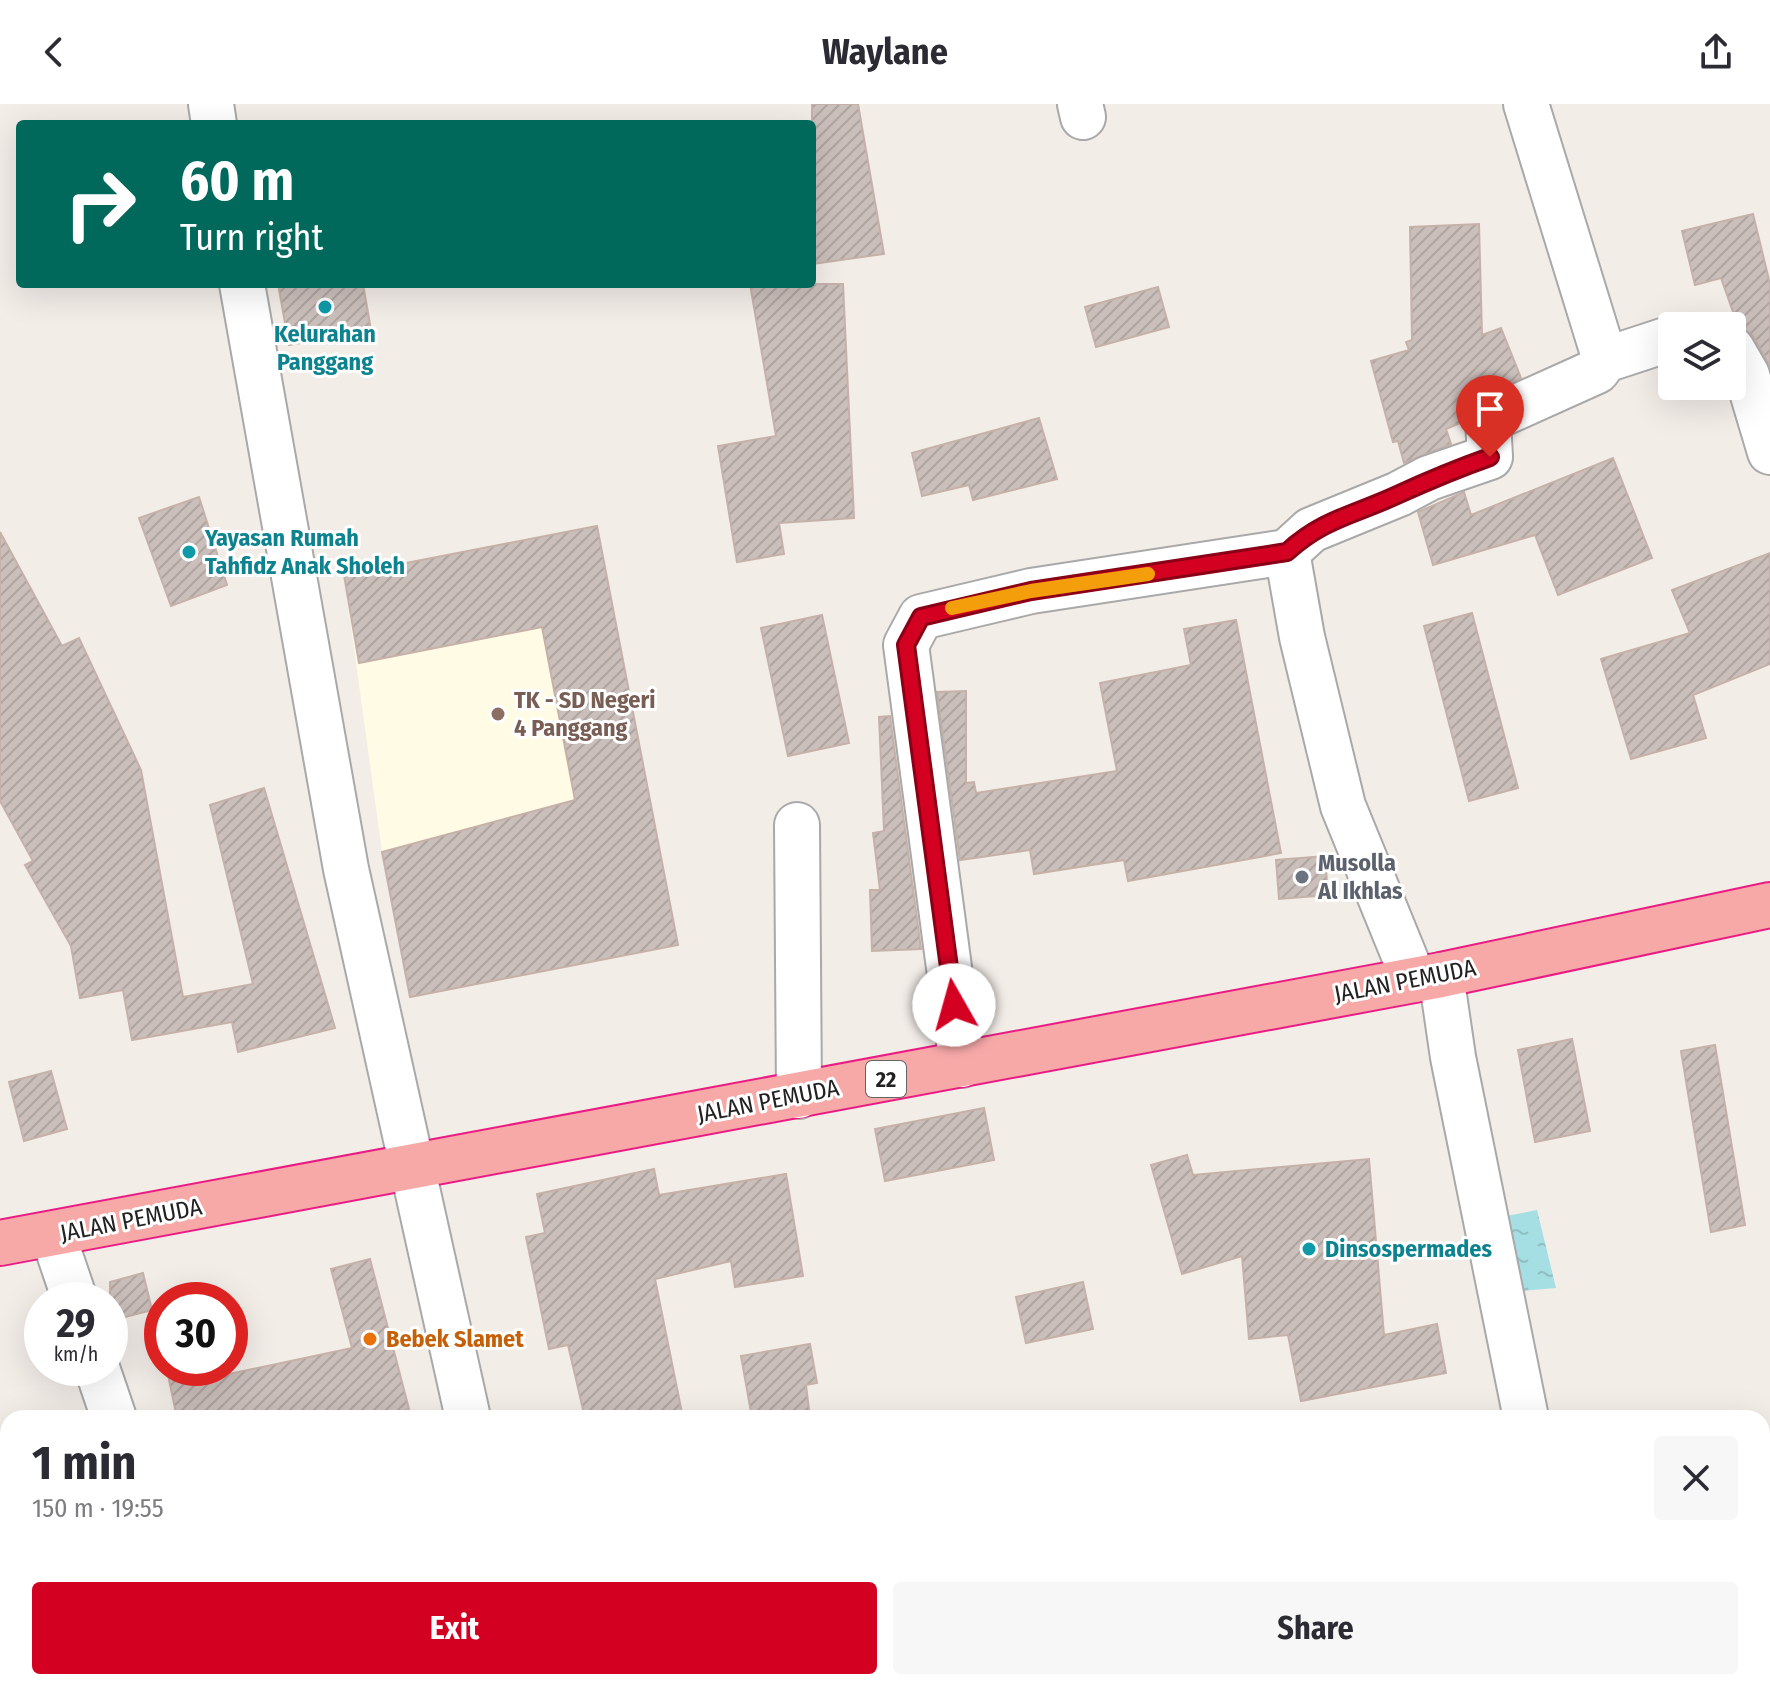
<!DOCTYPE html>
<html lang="en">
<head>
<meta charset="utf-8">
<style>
	body { margin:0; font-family:"Fira Sans Condensed",sans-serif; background:#f7f7f7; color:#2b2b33; height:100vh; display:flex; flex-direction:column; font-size:30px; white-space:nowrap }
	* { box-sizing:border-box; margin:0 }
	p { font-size:26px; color:#7c7c81 }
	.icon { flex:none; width:44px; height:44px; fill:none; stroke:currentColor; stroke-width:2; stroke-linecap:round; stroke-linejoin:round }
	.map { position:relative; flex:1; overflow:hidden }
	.panel { position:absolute; left:0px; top:1306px; width:1770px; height:280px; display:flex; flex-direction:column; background:#fff; border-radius:24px 24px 0 0; box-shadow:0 8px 32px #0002 }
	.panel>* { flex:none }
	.hud { position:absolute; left:16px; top:16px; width:800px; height:168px; border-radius:8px; box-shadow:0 8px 32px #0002; background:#00695c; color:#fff; overflow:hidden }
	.buttons { position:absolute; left:1658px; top:208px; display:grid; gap:16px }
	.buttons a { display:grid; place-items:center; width:88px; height:88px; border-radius:8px; background:#fff; box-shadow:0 8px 32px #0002; font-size:40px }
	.speed { position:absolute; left:24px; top:1178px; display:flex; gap:16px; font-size:40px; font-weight:700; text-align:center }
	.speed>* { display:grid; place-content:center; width:104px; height:104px; border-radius:50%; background:#fff; box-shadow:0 8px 32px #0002; line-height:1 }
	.speed small { font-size:20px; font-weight:400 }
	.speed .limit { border:12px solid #d22; background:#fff; color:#111 }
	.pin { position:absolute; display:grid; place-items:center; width:68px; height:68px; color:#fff; margin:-82px -34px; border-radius:50% 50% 50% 0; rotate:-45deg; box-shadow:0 0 8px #0007 }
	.pin .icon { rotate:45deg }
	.me { position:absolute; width:88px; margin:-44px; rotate:353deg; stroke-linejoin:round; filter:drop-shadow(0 0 6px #0008) }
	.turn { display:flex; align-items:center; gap:28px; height:168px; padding:0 32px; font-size:36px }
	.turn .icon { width:104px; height:104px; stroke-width:2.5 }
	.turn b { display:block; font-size:56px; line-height:68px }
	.round { display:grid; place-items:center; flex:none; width:84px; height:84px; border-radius:8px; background:#f7f7f7 }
	.summary { display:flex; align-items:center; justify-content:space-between; height:136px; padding:0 32px }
	h1 { font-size:48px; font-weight:700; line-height:60px }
	.button { display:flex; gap:16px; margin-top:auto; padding:16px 32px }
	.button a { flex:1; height:92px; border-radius:8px; background:#d40022; color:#fff; font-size:32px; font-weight:700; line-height:92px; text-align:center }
	.button a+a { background:#f7f7f7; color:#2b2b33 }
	header { display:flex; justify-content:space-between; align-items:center; height:104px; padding:0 32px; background:#fff; font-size:36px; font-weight:700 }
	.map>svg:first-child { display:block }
	.education { fill:#fffbe5 }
	.water { fill:url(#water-ripples) }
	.building { fill:url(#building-hatch); stroke:#c6b1a9; stroke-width:2 }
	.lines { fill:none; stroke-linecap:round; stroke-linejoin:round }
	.minor-casing { stroke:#a9a9a9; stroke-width:48 }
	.trunk-casing { stroke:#ea1c84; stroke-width:48 }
	.minor { stroke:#fff; stroke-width:44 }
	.trunk { stroke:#f7a9a8; stroke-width:44 }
	.route-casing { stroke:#8a0016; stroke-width:20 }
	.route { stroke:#d40022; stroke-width:14 }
	.slow { stroke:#f59e0b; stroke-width:14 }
	.culture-dot { fill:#0f9aa8; stroke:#fff; stroke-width:3 }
	.education-dot { fill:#8d6e63; stroke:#fff; stroke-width:3 }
	.worship-dot { fill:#6b7280; stroke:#fff; stroke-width:3 }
	.food-dot { fill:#e8710a; stroke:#fff; stroke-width:3 }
	.labels { text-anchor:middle; stroke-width:6; stroke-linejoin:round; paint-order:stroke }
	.shield { fill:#fff; stroke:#646464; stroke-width:2 }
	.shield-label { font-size:22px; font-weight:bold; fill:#222 }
	.culture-label { font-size:24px; font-weight:bold; fill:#0d838f; stroke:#fff; text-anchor:start }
	.education-label { font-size:24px; font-weight:bold; fill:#785e54; stroke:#fff; text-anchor:start }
	.worship-label { font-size:24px; font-weight:bold; fill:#5b616d; stroke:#fff; text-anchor:start }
	.street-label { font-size:24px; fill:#222; stroke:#fff }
	.food-label { font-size:24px; font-weight:bold; fill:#c56008; stroke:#fff; text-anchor:start }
</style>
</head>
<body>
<header><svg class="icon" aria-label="back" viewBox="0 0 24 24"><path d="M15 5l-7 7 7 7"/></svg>Waylane<svg class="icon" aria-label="share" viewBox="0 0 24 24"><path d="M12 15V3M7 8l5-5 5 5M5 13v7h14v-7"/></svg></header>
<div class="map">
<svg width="1770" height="1586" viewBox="0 0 1770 1586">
	<defs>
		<pattern id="water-ripples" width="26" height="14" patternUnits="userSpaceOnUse" patternTransform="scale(2)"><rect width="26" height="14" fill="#a6dfe3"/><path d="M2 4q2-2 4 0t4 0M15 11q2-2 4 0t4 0" fill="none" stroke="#8fbfc2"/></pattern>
		<pattern id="building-hatch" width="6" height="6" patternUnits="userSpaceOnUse" patternTransform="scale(2)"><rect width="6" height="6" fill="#cbbfbb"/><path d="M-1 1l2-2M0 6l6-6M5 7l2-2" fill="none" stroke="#aea4a0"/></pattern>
	</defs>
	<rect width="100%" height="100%" fill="#f3ede8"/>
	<!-- education -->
	<path class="education" d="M597,422L678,841L410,893L382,748L344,471Z"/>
	<!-- water -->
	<path class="water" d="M1537,1106L1556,1184L1520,1187L1506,1112Z"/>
	<!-- building -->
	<path class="building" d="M812,0H858L884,150L812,160Z
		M1753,110L1770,180V262L1753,232L1738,222L1721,174L1695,181L1682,127Z
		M1479,120L1482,231L1501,224L1521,274L1478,293L1467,302L1463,318L1446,325L1451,340L1404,359L1398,337L1393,338L1371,257L1409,246L1406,238L1412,236L1410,123Z
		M278,180H363L371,226L289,241Z
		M750,180H843L854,414L779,419L784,450L737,458L718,342L776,332Z
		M1158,183L1169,223L1096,243L1085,203Z
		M1039,314L1057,375L973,396L969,381L922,392L912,349Z
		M1613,354L1652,454L1558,491L1535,431L1433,461L1418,408L1464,388L1471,411Z
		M199,393L227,481L171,502L139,414Z
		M597,422L678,841L410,893L382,748L575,696L542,523L359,559L344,471Z
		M0,428L62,542L79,534L141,666L183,893L253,880L210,701L264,684L335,924L238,948L232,918L132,936L123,886L80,894L71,842L25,761L33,757L0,697Z
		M1770,449V560L1693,591L1706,634L1631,655L1601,555L1690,529L1672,486Z
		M1472,509L1518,684L1469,697L1424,522Z
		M822,511L849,639L788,652L761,524Z
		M1236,516L1281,749L1128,777L1124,756L1034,770L1030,746L960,756L937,588L966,587V679L974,678L976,689L1117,667L1100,579L1191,561L1184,525Z
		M890,612L921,845L872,847L870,786H880L873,729L884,727L879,613Z
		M1325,752L1328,791L1279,795L1276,756Z
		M1572,935L1590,1027L1535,1038L1518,946Z
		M1715,941L1745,1121L1711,1128L1681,947Z
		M51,967L67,1025L24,1037L9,978Z
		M984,1004L994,1056L885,1077L875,1025Z
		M1187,1051L1193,1071L1369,1055L1384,1231L1437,1220L1446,1269L1301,1297L1288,1231L1249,1235L1242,1152L1182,1170L1151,1061Z
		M654,1065L659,1091L786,1070L803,1172L735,1183L731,1157L655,1175L683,1314H585L568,1241L549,1245L526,1133L545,1129L537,1090Z
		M370,1155L409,1305L378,1314H177L168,1271L213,1264L215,1273L352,1244L331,1165Z
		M143,1169L152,1206L110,1217V1178Z
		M1083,1178L1093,1225L1026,1239L1016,1193Z
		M810,1240L817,1279L806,1281L810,1314H752L741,1252Z"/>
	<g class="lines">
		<defs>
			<path id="minor" d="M211,0L214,20
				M1080,0L1083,13
				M242,180L346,765L468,1314
				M1732,245L1747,271L1770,348
				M1605,256L1672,234
				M1287,448L1302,533L1343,702L1414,876
				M797,721L799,992
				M1441,871L1453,953L1526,1314
				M962,961L906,541L921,513L1031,487L1287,448L1311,426L1399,390L1429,374L1490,353L1488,316L1597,267L1605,256L1526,0
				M53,1131L75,1196
				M97,1264L114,1314
				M527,1578L529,1586
				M1541,1586L1574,1578"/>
			<path id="trunk" d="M0,1139L1441,871L1770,801"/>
		</defs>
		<!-- minor casing -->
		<use href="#minor" class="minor-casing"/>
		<!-- trunk casing -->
		<use href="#trunk" class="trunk-casing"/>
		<!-- minor -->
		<use href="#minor" class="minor"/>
		<!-- trunk -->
		<use href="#trunk" class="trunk"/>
	</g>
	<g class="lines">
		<defs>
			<path id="route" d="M954,901L906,541L921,513L1031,487L1287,448C1323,415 1354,411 1397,391C1430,376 1456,365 1490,353"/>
		</defs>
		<!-- route casing -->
		<use href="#route" class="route-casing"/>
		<!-- route -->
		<use href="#route" class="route"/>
		<!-- slow -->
		<path class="slow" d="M952,504L1031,487L1148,470"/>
	</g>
	<!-- markers -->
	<g class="culture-dot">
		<circle cx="325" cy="203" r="8"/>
		<circle cx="189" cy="448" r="8"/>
		<circle cx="1309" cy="1145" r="8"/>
	</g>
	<circle class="education-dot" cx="498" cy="610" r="8"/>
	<circle class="worship-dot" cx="1302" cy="773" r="8"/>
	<circle class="food-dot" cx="370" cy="1235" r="8"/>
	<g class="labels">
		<!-- shield labels -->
		<rect class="shield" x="866" y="957" width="40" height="36" rx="6"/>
		<g class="shield-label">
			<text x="886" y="983">22</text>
		</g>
		<!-- culture labels -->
		<g class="culture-label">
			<text x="325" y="238" text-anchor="middle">Kelurahan<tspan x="325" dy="28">Panggang</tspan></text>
			<text x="205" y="442">Yayasan Rumah<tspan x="205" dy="28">Tahfidz Anak Sholeh</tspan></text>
			<text x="1325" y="1153">Dinsospermades</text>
		</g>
		<!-- education labels -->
		<g class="education-label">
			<text x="514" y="604">TK - SD Negeri<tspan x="514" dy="28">4 Panggang</tspan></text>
		</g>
		<!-- worship labels -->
		<g class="worship-label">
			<text x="1318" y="767">Musolla<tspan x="1318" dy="28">Al Ikhlas</tspan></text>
		</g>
		<!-- street labels -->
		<g class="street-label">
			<text transform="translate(1405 877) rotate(-11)" y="8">JALAN PEMUDA</text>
			<text transform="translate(768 997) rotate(-11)" y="8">JALAN PEMUDA</text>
			<text transform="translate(131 1116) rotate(-11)" y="8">JALAN PEMUDA</text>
		</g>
		<!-- food labels -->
		<g class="food-label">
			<text x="386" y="1243">Bebek Slamet</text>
		</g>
	</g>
</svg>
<div class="buttons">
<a><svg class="icon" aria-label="layers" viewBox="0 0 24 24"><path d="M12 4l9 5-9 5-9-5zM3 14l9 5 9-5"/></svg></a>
</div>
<div class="speed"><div>29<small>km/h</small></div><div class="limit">30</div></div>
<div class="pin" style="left:1490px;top:353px;background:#d93025"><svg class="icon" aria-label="arrive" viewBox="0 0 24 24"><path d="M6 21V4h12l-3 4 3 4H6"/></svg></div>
<svg class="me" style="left:954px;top:901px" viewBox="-20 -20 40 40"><circle r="19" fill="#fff"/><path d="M0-13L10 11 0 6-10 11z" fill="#d40022"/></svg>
<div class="hud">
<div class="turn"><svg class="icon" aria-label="right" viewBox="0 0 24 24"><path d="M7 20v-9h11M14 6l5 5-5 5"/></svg><div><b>60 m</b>Turn right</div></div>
</div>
<section class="panel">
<div class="summary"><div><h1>1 min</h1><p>150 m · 19:55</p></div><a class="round"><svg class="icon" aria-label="close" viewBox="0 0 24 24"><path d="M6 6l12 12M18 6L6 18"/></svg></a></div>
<div class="button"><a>Exit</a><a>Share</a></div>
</section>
</div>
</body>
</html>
